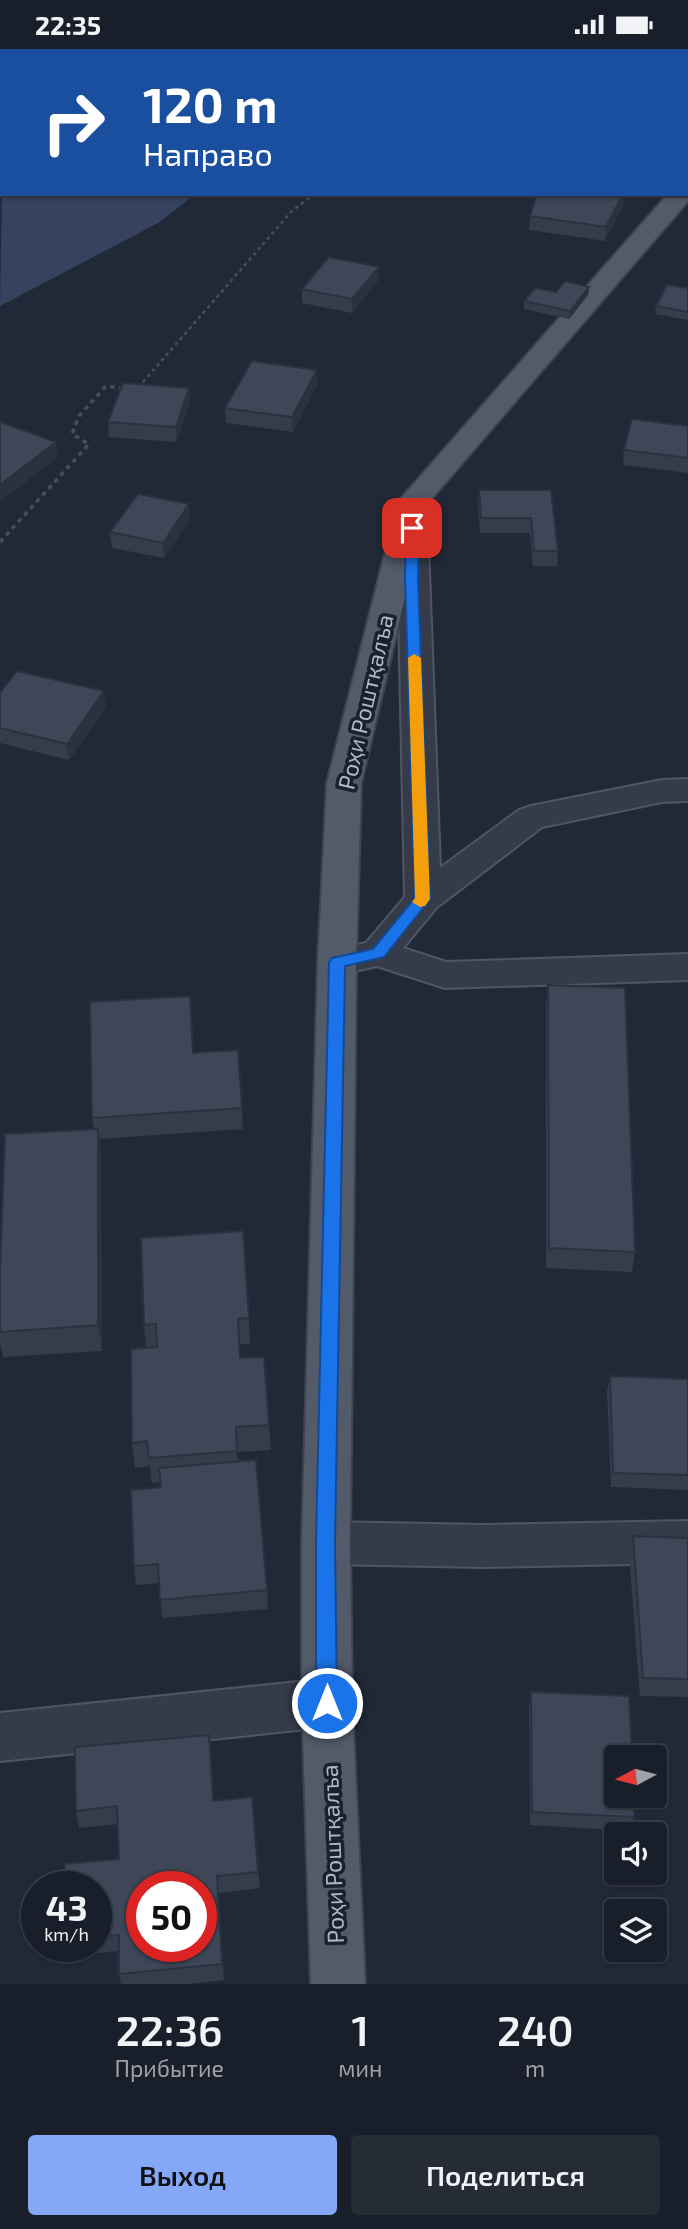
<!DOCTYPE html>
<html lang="ru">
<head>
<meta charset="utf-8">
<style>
	body { margin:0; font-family:"Exo 2",sans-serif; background:#262c36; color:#f1f3f6; height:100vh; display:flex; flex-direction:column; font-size:26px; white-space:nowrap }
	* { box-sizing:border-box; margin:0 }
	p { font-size:23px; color:#9fa2a8 }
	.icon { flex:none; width:38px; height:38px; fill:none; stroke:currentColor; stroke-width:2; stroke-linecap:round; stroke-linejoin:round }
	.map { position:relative; height:1935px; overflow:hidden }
	.panel { display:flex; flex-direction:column; background:#191f2a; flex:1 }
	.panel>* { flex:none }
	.top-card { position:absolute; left:0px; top:0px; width:690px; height:147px; box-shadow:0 2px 5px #0004,0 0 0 2px #373d47; background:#1a4fa0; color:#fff; overflow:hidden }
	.needle { width:46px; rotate:263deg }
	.buttons { position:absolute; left:604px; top:1696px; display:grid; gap:14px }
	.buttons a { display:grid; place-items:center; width:63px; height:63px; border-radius:7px; background:#191f2a; box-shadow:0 2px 5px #0004,0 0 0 2px #373d47; font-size:35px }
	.speed { position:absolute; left:21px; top:1822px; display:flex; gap:14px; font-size:35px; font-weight:700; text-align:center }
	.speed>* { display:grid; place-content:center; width:91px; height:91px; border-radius:50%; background:#191f2a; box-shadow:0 2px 5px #0004,0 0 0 2px #373d47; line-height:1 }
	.speed small { font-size:18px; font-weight:400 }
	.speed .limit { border:10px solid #d22; background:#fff; color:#111 }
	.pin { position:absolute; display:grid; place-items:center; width:60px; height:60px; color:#fff; margin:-30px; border-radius:14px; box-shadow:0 4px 10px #0006 }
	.me { position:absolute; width:77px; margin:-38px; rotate:0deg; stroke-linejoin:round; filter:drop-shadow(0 0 5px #0008) }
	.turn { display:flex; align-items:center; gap:24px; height:147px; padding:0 28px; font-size:32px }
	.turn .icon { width:91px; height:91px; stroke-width:2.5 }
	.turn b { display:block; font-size:49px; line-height:60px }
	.eta { display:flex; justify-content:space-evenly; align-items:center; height:119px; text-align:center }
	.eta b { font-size:42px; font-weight:600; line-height:49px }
	.cta { display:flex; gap:14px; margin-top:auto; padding:14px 28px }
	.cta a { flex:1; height:80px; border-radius:7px; background:#84a7f6; color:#111; font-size:28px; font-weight:600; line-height:80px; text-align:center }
	.cta a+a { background:#262c36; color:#f1f3f6 }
	.status { display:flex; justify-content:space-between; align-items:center; height:49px; padding:0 35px; background:#191f2a; direction:ltr }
	.status svg { height:19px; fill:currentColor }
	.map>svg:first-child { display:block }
	.water { fill:#35435f }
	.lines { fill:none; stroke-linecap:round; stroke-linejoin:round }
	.minor-casing { stroke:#4f5663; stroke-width:4 }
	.major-casing { stroke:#3e4552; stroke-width:4 }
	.path-far1 { stroke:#415257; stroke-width:2.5; stroke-dasharray:3.5 3.5; stroke-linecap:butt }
	.path { stroke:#415257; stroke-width:3.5; stroke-dasharray:4.5 4.5; stroke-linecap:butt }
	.minor { fill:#353b49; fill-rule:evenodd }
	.major { fill:#535a69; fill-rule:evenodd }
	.wall { fill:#343d4c }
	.shaded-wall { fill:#2b323e }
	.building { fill:#3d4758; stroke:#2b323e; stroke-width:2; fill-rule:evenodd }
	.route { fill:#1a73e8; stroke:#114b97; stroke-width:2 }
	.slow { fill:#f59e0b }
	.labels { text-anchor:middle; stroke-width:7; stroke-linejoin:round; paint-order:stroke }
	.street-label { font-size:23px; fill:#afb6c5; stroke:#1a212d }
</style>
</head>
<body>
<div class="status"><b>22:35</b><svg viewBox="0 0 49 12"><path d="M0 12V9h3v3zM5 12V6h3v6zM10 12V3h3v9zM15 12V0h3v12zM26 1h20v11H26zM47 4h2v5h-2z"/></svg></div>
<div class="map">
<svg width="688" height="1935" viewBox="0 0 688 1935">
	<rect width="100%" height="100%" fill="#212938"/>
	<!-- water -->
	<path class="water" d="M2,140V145H195L160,173L0,257Z"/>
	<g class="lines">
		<defs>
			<path id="minor" d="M412,458L423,461L427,467L440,819L519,761L531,757L662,731L688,730V752L662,753L542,778L436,859L403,899L446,913L688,905V931L445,939L377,917L337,926L324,922L318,913L324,904L366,894L405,848L397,467L401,461Z
				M688,1472V1514L484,1518L326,1515L309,1509L302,1494L309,1479L326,1473L484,1476Z
				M327,1630L345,1637L352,1654L345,1671L327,1678L0,1712V1664Z"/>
			<path id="major" d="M688,139V152L427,455L361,734L356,913L350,1494L352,1654L365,1935H311L302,1654V1494L318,913L327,734L398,453L668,145H688Z"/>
		</defs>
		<!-- minor casing -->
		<use href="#minor" class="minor-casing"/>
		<!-- major casing -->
		<use href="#major" class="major-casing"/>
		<!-- path-far1 -->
		<path class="path-far1" d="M502,2L504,0
			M143,333L291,163L314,145"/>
		<!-- path -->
		<path class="path" d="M138,339L144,332
			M0,493L89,395L72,385L79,367L106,337L127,340"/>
		<!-- minor -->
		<use href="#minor" class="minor"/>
		<!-- major -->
		<use href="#major" class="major"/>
	</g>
	<!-- wall -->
	<path class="wall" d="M145,0H191L188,2H146Z
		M624,155L605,192L529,181L530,167Z
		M379,218L378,232L352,264L302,254V240Z
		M589,238L588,246L569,270L524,260V252L556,243Z
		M688,239V271L655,265L656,257Z
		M317,336L293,383L226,374L225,359Z
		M189,339L190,354L176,393L109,388L108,373Z
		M688,377V424L623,416L624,401Z
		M479,441H551L558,502L557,517H533L530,484H480L478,457Z
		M190,470L164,509L112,499L110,483Z
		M0,644L106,658L69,711L0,694Z
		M548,936L635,1203L632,1223L546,1219V956Z
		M193,1004L242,1059L243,1080L99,1090L101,1106L102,1302L3,1308L0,1294V1224L94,1080L92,1069Z
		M249,1269L250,1295H240V1309L269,1376L271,1401L237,1403L238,1412L267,1541L268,1560L162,1569L159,1534L136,1536L134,1517L161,1438L160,1433L152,1434L150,1417L135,1419L132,1394L146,1299L144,1276Z
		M610,1327L688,1330V1441L611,1438L607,1342Z
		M633,1487L688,1489V1648L640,1647L629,1506Z
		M531,1643L634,1768L631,1782L530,1776L529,1657Z
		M211,1704L214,1752L252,1748L260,1839L219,1844L224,1931L187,1935H121L119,1925V1902L70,1907L67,1897H96V1838L119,1810L118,1775L79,1779L76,1762Z"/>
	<!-- shaded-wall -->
	<path class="shaded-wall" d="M180,0H191L188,2H178Z
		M2,98V113H0V99Z
		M623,145H625L624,155L605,192L606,178Z
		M379,218L378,232L352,264V250Z
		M589,238L588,246L569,270L570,262Z
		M317,321V336L293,383L292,368Z
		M189,339L190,354L176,393V378Z
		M56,393L58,408L0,453V436Z
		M189,455L190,470L164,509L163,494Z
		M104,642L106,658L69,711L67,695Z
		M98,1080L101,1106L102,1302L98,1276Z
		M217,1827L219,1844L224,1931L222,1915Z"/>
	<!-- building -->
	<path class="building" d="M165,0H180L178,2Z
		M0,82H2V98L0,99Z
		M537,145H623L606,178L530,167Z
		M329,208L379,218L352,250L302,240Z
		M565,232L589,238L570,262L524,252L535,239L556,243Z
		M667,236L688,239V263L656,257Z
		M252,312L317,321L292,368L225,359Z
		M123,334L189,339L176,378L108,373Z
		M632,370L688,377V409L624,401Z
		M0,373L56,393L0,436Z
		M479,441H551L558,502H534L531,469H481Z
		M138,445L189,455L163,494L110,483Z
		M17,622L104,642L67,695L0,679V644Z
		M548,936L625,939L635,1203L549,1199Z
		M190,947L193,1004L238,1001L242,1059L92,1069L90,953Z
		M98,1080V1276L0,1283V1224L5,1085Z
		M243,1182L249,1269L238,1270L240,1309L264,1308L269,1376L236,1378L237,1402L149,1409L147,1392L132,1394L131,1300L157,1298L156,1275L144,1276L141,1189Z
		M610,1327L688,1330V1426L613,1424Z
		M256,1411L267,1541L160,1551L158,1515L134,1517L131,1441L161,1438L159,1419Z
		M633,1487L688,1489V1630L643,1629Z
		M531,1643L629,1647L632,1708H616V1746H633L634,1768L532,1763Z
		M209,1686L213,1752L252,1748L258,1823L217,1827L222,1915L119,1925V1886L96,1888V1838H65V1815L119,1810L117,1757L76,1762L75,1698ZM142,1838H201V1897H142Z"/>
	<!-- route -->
	<path class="route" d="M412,475L419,479L418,530L430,850L384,908L345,917L335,1493L337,1654L334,1661L327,1664L319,1661L316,1654V1493L329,913L332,909L373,900L415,849L405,530L406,479Z"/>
	<!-- slow -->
	<path class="slow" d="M414,605L421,609L430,850L425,857L420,858L412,853L415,849L408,609Z"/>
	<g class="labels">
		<!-- street labels -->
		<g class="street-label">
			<text transform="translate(366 653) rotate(-77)" y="8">Роҳи Роштқалъа</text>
			<text transform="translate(333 1805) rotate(-92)" y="8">Роҳи Роштқалъа</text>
		</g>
	</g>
</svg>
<div class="buttons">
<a><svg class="needle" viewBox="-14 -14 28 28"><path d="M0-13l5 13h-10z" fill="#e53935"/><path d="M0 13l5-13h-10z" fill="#9fa2a8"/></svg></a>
<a><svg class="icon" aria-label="sound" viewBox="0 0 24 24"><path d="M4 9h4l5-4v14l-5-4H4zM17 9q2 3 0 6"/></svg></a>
<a><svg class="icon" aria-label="layers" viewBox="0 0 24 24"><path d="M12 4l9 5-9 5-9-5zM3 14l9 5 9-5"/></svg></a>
</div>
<div class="speed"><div>43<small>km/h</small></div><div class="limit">50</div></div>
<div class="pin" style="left:412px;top:479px;background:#d93025"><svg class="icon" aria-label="arrive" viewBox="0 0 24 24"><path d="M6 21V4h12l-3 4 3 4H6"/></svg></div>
<svg class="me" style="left:327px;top:1654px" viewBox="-20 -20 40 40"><circle r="17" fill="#1a73e8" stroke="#fff" stroke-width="3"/><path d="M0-11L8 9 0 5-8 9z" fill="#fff"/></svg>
<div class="top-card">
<div class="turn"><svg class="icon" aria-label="right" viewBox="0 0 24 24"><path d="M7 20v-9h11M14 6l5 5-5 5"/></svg><div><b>120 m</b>Направо</div></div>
</div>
</div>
<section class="panel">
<div class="eta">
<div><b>22:36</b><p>Прибытие</p></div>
<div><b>1</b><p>мин</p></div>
<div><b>240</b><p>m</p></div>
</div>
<div class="cta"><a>Выход</a><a>Поделиться</a></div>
</section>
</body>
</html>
